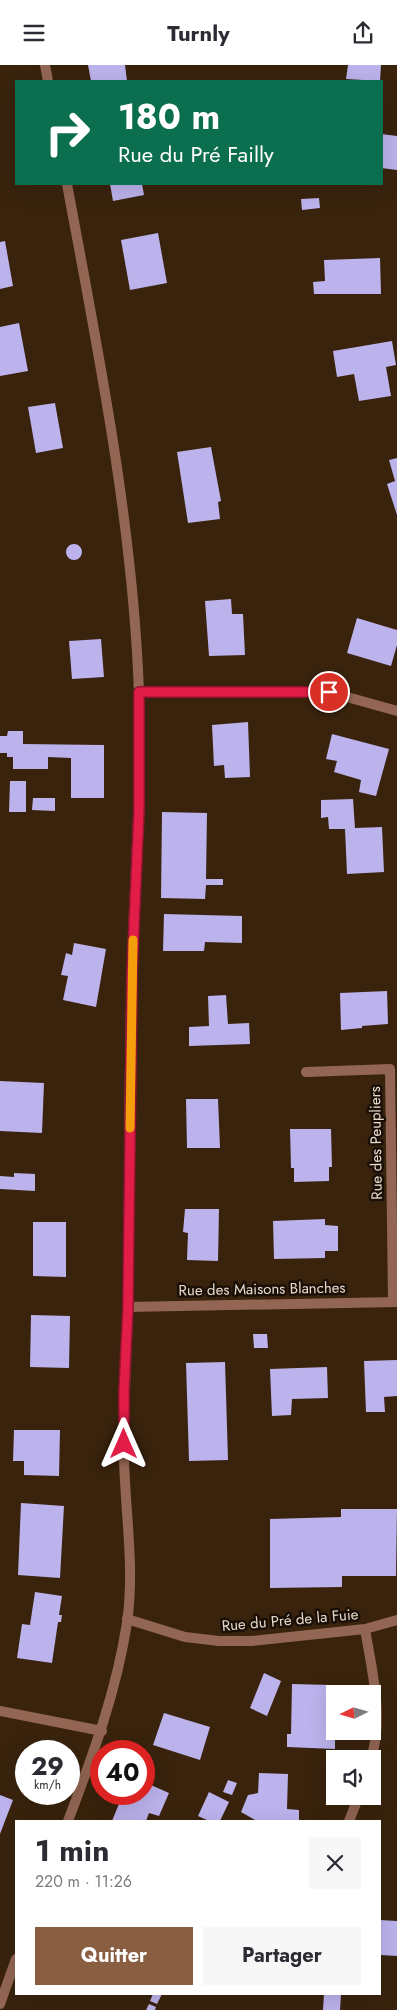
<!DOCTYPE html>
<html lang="fr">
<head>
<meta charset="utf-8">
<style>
	body { margin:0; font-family:Jost,sans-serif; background:#f7f7f7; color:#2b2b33; height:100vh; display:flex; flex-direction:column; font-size:19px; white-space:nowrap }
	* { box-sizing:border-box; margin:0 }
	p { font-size:16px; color:#7c7c81 }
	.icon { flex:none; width:28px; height:28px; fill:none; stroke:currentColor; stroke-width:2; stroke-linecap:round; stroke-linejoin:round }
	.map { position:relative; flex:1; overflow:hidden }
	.details { position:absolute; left:15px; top:1755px; width:366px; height:175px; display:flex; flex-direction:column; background:#fff; border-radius:0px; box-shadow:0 5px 20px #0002 }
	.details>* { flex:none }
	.hud { position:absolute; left:15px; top:15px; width:368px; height:105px; border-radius:0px; box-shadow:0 5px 20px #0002; background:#0b6e4f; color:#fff; overflow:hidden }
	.needle { width:32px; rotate:265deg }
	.fabs { position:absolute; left:326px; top:1620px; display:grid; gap:10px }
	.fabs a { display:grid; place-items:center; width:55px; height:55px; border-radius:0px; background:#fff; box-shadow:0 5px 20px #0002; font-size:25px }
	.speed { position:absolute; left:15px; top:1675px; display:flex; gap:10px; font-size:25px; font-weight:700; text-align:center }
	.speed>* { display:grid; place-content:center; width:65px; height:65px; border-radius:50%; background:#fff; box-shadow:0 5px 20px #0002; line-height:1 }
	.speed small { font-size:12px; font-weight:400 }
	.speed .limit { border:8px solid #d22; background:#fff; color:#111 }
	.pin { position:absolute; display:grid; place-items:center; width:42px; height:42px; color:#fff; margin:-21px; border:2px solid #fff; border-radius:50%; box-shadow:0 1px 5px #0007 }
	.me { position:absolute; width:55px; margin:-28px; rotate:0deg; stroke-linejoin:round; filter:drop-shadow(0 0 4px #0008) }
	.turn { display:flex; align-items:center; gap:18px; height:105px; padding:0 20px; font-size:22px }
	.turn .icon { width:65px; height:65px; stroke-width:2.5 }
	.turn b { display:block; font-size:35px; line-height:42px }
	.round { display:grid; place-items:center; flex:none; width:52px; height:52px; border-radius:0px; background:#f7f7f7 }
	.headline { display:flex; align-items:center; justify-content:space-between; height:85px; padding:0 20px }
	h1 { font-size:30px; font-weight:700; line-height:38px }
	.action { display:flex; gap:10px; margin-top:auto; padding:10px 20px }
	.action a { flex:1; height:58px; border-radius:0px; background:#895e41; color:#fff; font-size:20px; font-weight:700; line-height:58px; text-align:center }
	.action a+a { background:#f7f7f7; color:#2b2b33 }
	header { display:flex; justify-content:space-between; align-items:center; height:65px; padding:0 20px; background:#fff; font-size:22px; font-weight:700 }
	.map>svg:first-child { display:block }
	.building { fill:#bcb2ec }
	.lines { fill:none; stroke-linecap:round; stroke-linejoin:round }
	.minor { stroke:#936654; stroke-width:10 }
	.tertiary { stroke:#936654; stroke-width:10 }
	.route-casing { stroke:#92132f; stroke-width:12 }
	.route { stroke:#e11d48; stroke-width:9 }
	.slow { stroke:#f59e0b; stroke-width:9 }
	.labels { text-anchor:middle; stroke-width:5; stroke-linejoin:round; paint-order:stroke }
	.street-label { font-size:15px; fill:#e9dacd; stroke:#190f06 }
</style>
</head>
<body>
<header><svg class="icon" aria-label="menu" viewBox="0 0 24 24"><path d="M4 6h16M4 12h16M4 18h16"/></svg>Turnly<svg class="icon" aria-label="share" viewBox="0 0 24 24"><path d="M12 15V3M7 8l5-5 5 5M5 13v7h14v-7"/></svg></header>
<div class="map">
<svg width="397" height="1945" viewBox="0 0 397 1945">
	<rect width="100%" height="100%" fill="#39230d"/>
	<!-- building -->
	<path class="building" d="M88,0H125L127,16H91Z
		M348,0H381L380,16L346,14Z
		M381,69L397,71V105L381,103Z
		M110,119H142L144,130L113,136Z
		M319,133L320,143L302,145L301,134Z
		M158,168L167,218L130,225L121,175Z
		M5,176L13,221L0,224V177Z
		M380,193L381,229H314L313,217L325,216L324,195Z
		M19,258L28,306L0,311V262Z
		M392,276L396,300L386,302L391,331L359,336L354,309L337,312L333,286Z
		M55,338L63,383L36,388L28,342Z
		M211,382L221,436L218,437L220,454L188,458L177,387Z
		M397,393V450L387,419L395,416L389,395Z
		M66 487a8 8 0 1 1 16 0a8 8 0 1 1-16 0Z
		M231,534L232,549H243L245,590L209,591L205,536Z
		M357,553L397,565V580L391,601L347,588Z
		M101,574L104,612L72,614L69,576Z
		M248,657L250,712L225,713L224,700L214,701L212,660Z
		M8,666H23V679L104,680V733H71V693L48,692V704H13V692H7V688H0V671H7Z
		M332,669L389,684L376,731L359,727L361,715L334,707L337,696L326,694Z
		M10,716H26V747H9Z
		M33,733H55V746L32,745Z
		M353,734L355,763L382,762L384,807L347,809L345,764H329L328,752L321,753V735Z
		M162,747L207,748L206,814H223V820H206L205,834L161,833Z
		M164,849L242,851V878L205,877L204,886H163Z
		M74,878L106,884L96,942L63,935L68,911L61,910L66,888L72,890Z
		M387,926L388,959L362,961V963L341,965L340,928Z
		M226,930L228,959L249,958L250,979L189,981V962L209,961L208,931Z
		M0,1016L44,1018L42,1068L0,1066Z
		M186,1034H218L220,1083H187Z
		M290,1064H331L332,1102H329V1116L294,1117V1103H291Z
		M14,1108L35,1109V1126L0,1124V1111L14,1112Z
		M185,1144H219L218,1196L187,1195L188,1168L183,1167Z
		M325,1154V1160L338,1161V1186H325V1193L274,1194L273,1156Z
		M33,1157H66V1212L33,1211Z
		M31,1250L70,1251L69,1303L30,1302Z
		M253,1269H267L268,1283H254Z
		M397,1295V1331L384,1332L385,1347H366L364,1296Z
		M225,1297L228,1395L189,1396L186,1298Z
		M327,1302L328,1333L292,1334L291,1350L272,1351L270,1304Z
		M14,1365H60L59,1411L24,1410V1396H13Z
		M21,1438L64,1441L60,1513L18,1510Z
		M341,1444H397L396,1511H342V1522L270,1523V1454L341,1452Z
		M35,1527L62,1531L59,1550H62L61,1557H58L52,1598L17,1593L22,1559L30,1560Z
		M264,1608L281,1616L267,1651L250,1643Z
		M292,1619L330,1620L329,1668H335V1684L287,1682V1669H291Z
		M164,1648L210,1662L200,1695L153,1680Z
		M259,1708L288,1709L287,1744L299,1745V1756H257L241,1747L248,1730L258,1728Z
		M228,1715L237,1718L232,1730L223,1727Z
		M144,1717L169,1728L159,1751L149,1748L146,1756H112L123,1729H144Z
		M209,1727L229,1737L220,1756H209L198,1751Z
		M0,1730L13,1735L0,1769Z
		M380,1855L397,1856V1891L380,1890Z
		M153,1929H162L157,1939L150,1936Z
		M324,1929H341L340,1945H323Z
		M149,1939L156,1942L155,1945H146Z"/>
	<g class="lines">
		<!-- minor -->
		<path class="minor" d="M139,627H329L397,646
			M306,1007L390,1004L393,1237
			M128,1242L397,1237
			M127,1554L185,1572L219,1576H252L365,1564L397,1555
			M365,1564C372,1606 384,1652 371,1694
			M0,1646L102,1666
			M349,1756L359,1731"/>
		<!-- tertiary -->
		<path class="tertiary" d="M45,0L48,16
			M67,119C98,286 133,458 139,628C142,708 136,789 133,869C130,960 129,1051 129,1143C128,1176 129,1209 128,1242C127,1292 123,1342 124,1392C125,1447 135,1502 127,1558C116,1628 93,1690 68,1756
			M0,1939L16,1894"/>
	</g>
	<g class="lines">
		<defs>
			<path id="route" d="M124,1379V1325L128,1242L132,907L139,746V627H329"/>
		</defs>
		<!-- route casing -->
		<use href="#route" class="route-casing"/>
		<!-- route -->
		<use href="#route" class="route"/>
		<!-- slow -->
		<path class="slow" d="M130,1063L133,875"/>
	</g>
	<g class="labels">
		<!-- street labels -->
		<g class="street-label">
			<text transform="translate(376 1078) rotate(-91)" y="5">Rue des Peupliers</text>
			<text transform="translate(262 1224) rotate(-1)" y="5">Rue des Maisons Blanches</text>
			<text transform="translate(290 1555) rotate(-5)" y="5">Rue du Pré de la Fuie</text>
		</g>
	</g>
</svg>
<div class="fabs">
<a><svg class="needle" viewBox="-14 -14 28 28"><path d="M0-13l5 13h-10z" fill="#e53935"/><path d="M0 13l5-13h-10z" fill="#7c7c81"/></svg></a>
<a><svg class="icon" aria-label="sound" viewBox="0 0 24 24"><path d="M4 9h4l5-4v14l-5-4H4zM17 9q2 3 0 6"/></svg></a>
</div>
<div class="speed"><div>29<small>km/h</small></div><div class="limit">40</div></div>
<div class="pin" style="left:329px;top:627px;background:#d93025"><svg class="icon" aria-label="arrive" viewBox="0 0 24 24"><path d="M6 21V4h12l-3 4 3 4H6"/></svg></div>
<svg class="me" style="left:124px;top:1379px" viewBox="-20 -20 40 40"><path d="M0-17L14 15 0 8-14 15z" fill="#e11d48" stroke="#fff" stroke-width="4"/></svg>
<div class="hud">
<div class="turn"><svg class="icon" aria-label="right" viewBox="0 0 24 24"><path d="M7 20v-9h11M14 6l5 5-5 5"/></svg><div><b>180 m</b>Rue du Pré Failly</div></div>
</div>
<section class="details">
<div class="headline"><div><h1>1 min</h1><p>220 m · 11:26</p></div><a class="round"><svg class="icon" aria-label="close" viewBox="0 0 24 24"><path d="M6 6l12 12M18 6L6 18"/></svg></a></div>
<div class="action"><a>Quitter</a><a>Partager</a></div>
</section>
</div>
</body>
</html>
